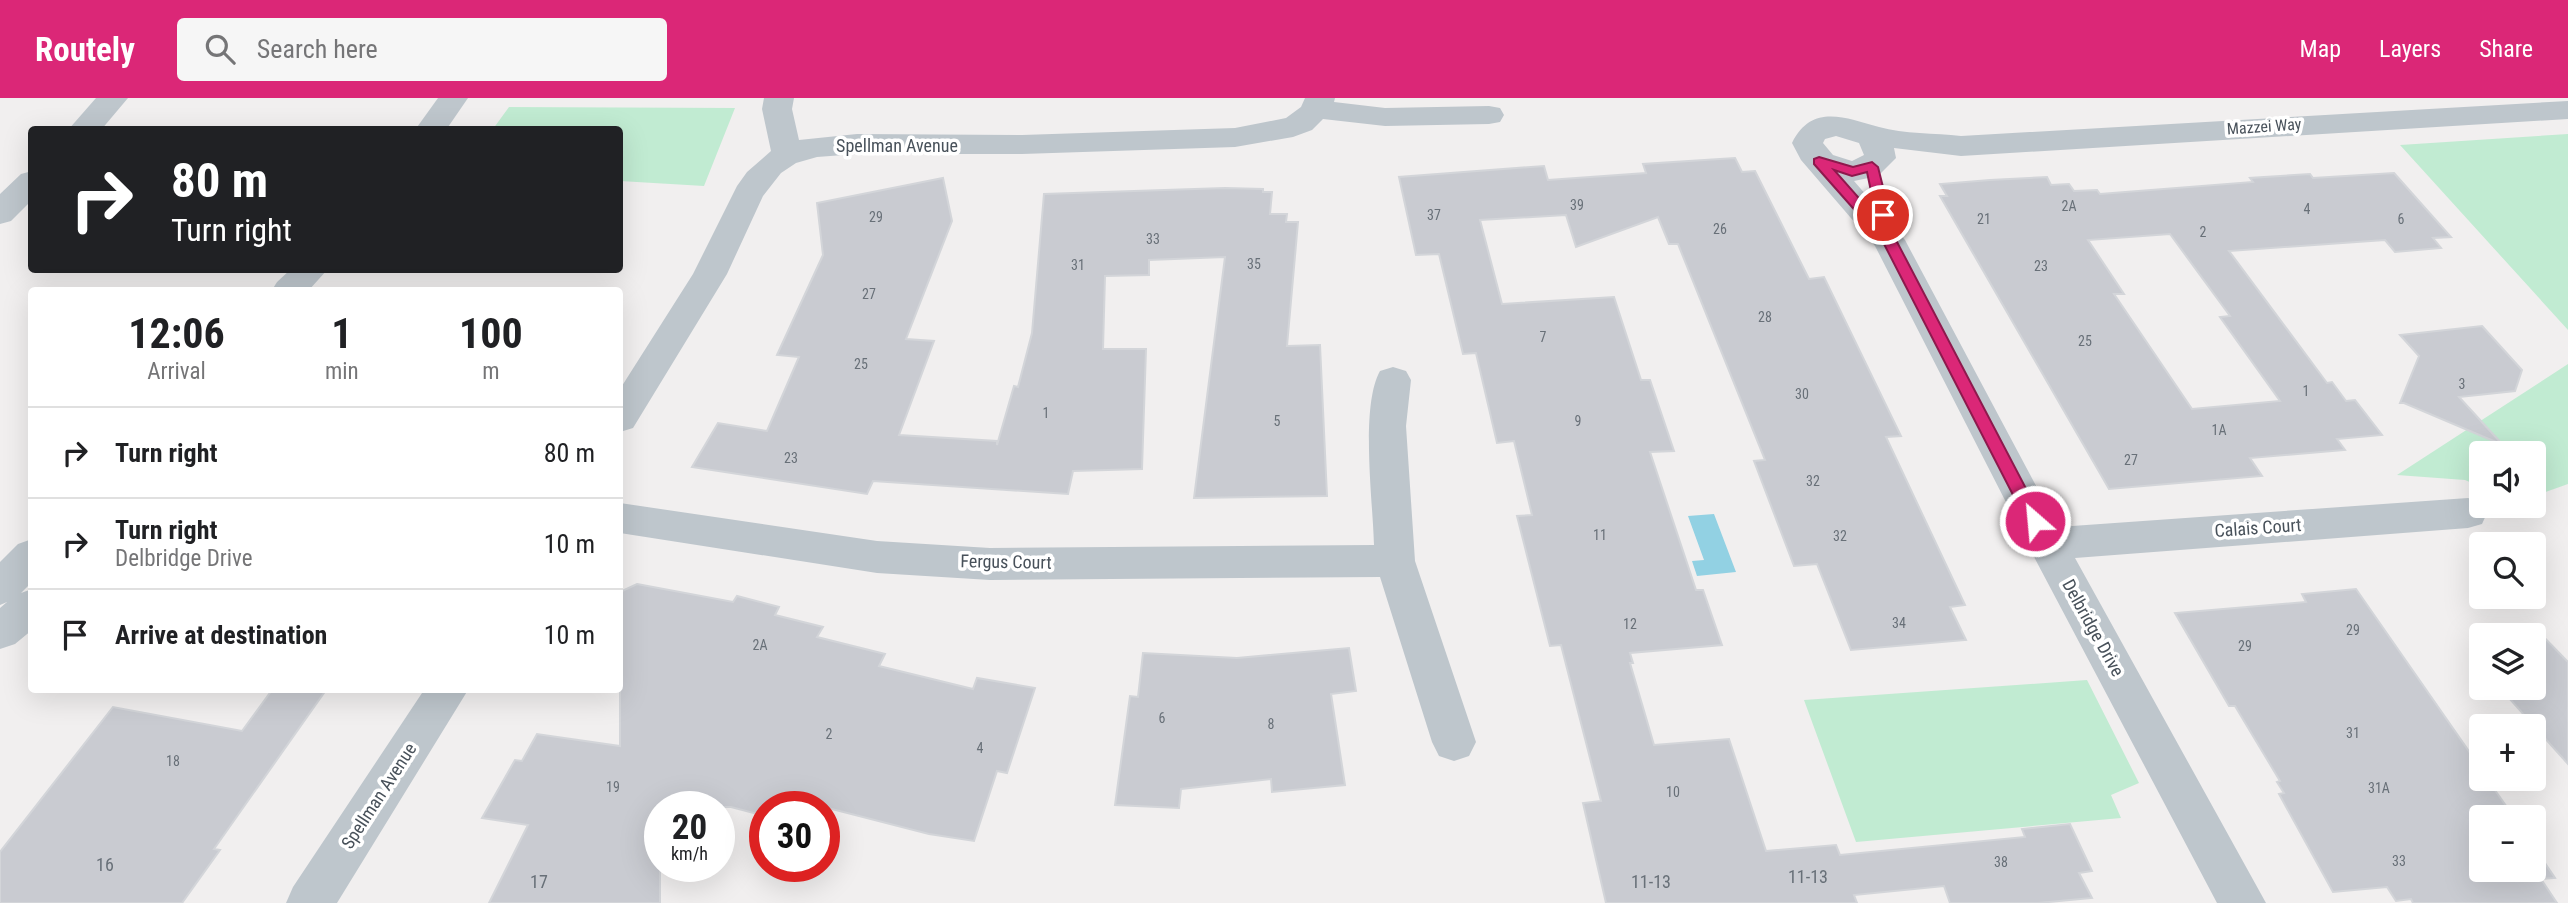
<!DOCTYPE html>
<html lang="en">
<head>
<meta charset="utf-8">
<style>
	body { margin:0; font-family:"Roboto Condensed",sans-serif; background:#f6f6f6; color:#202124; height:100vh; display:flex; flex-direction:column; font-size:26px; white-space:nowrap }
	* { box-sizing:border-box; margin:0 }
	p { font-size:23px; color:#757577 }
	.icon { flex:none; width:38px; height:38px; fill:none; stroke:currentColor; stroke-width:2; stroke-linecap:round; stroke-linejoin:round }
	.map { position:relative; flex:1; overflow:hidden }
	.side { position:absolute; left:28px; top:189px; width:595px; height:406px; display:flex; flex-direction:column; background:#fff; border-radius:7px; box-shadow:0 7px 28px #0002 }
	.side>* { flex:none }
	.banner { position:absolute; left:28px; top:28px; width:595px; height:147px; border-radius:7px; box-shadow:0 7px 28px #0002; background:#202124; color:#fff; overflow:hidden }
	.controls { position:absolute; left:2469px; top:343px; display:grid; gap:14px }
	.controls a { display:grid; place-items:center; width:77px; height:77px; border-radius:7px; background:#fff; box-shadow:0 7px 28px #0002; font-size:35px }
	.speed { position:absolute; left:644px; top:693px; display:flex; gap:14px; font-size:35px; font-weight:700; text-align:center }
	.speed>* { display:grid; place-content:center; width:91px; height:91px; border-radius:50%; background:#fff; box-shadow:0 7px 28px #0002; line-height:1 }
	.speed small { font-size:18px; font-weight:400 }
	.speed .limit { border:10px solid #d22; background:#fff; color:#111 }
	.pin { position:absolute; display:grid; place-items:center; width:60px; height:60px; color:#fff; margin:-30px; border:4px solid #fff; border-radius:50%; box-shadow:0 2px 7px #0007 }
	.me { position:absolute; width:77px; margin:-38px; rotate:333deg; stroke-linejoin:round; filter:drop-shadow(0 0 5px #0008) }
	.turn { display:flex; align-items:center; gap:24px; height:147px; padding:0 28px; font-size:32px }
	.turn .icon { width:91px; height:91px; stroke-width:2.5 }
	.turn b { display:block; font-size:49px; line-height:60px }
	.eta { display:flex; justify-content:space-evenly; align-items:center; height:119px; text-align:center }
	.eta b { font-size:42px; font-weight:700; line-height:49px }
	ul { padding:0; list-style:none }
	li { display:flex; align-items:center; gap:21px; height:91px; padding:0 28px; border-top:2px solid #e0e0e0 }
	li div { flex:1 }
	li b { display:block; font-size:26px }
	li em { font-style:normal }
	header { display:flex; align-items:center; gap:42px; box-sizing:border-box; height:98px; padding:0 35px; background:#db2777; color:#fff }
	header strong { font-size:33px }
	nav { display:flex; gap:38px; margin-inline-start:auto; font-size:24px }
	.search { width:490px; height:63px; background:#f6f6f6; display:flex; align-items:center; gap:18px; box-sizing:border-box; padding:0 24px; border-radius:7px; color:#757577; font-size:26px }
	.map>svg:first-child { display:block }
	.green { fill:#c1ebd2 }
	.water { fill:#92d1e3 }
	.building { fill:#c9cbd1; stroke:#d3d5d9; stroke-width:2; fill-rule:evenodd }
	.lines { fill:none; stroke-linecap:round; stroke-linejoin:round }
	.minor { fill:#bec6cc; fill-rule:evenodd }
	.route { fill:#db2777; stroke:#8e194d; stroke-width:2 }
	.labels { text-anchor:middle; stroke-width:7; stroke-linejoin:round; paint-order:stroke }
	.number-label { font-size:14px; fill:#687078 }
	.far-street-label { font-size:16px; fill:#48515a; stroke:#fff }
	.street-label { font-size:18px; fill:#48515a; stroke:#fff }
	.near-number-label { font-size:18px; fill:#687078 }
</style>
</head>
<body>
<header>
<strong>Routely</strong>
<div class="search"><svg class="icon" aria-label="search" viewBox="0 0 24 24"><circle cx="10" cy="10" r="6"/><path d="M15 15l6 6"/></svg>Search here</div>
<nav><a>Map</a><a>Layers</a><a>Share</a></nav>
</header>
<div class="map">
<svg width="2568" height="805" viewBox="0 0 2568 805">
	<rect width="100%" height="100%" fill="#f1efef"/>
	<!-- green -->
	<path class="green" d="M509,9L735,10L704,88L620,83V32L493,31Z
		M2568,36V232L2400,47Z
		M2568,266V386L2534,398V355H2482L2481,389L2465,382L2397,377Z
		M2087,582L2139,685L2111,697L2121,720L1856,744L1804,602Z"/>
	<!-- water -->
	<path class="water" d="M1714,416L1736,474L1697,478L1692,463L1704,462L1688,418Z"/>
	<!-- building -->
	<path class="building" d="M1735,60L1742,74L1755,73L1809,181L1824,179L1901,338L1886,339L1965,507L1950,509L1966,542L1851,552L1817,466L1794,468L1754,363L1765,362L1678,146H1669L1658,119L1576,149L1566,117L1480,122L1502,206L1614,199L1641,282H1650L1674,353L1650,354L1696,492H1703L1722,547L1630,555L1633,565H1630L1654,647L1729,641L1766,753L1836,747L1840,757L2025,739L2022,731L2070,726L2092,773L2079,775L2092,800L2038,805H1950L1944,788L1854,797L1857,805H1606L1583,705L1601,703L1561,547L1550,548L1517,418L1532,417L1514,343L1497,345L1476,255L1463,256L1439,156L1416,157L1399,79L1544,68L1548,82L1646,75L1643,66Z
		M2394,75L2451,139L2433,140L2441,150L2395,154L2385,142L2229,153L2327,285L2332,284L2346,303L2355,302L2382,337L2337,341L2345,352L2250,360L2262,378L2109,391L1940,98H1947L1940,86L1990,82L2047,79L2051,87L2069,86L2074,93L2097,92L2100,96L2253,84L2250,80L2310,76L2313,80ZM2170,136L2230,218L2220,219L2280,303L2192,311L2114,196H2124L2088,142Z
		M943,80L952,123L906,241L934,243L899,337L997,343V347L1014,288L1018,289L1032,235L1044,96L1225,90L1263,91V94H1272L1270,116H1287L1286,124H1298L1287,248L1320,247L1327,398L1194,400L1225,159L1149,162V177L1105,178L1103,251H1146L1142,371L1073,373L1068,396L873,383L867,396L692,369L718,325L767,333L799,259L777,257L823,157L817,105Z
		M2482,228L2522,272L2515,293L2459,299L2503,347L2404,305H2400L2419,258L2400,237Z
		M637,486L733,504L737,498L779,509L775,517L823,529L817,539L885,556L879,568L973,591L977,580L1035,590L1007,675L997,673L974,743L929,736L824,709H765V718L731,709H660V805H489L528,727L482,720L515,662L522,663L537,636L620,648V494Z
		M2356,491L2482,672V681H2487L2514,719H2482V772H2534V749L2555,780L2541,781L2557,805H2413L2411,801L2396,803L2387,789L2333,794L2279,696L2284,695L2277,684L2280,683L2235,608H2229L2175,515L2306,504L2302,496Z
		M2538,533L2568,564V666L2500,590H2534V537H2521Z
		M1349,550L1356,593L1331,596L1345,687L1272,694L1271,681L1181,691L1179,710L1115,707L1130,598L1138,599L1143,555L1237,560Z
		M272,592H326L214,751L220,752L182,805H0V754L113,609L242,633Z"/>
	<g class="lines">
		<!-- minor -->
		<path class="minor" d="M96,0H128L101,32H68Z
			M438,0H468L446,32H415Z
			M764,0H794L792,11L799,42L857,36L1022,37L1235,30L1286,20L1301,9L1305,0H1335L1334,4L1385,10L1489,8L1500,10L1504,17L1500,24L1489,26L1385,28L1323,21L1312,32L1293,39L1235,49L1022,56H857L817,59L796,65L781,75L763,98L727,176L633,330L620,334V291L693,176L737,88L747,74L771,53L762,11Z
			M2568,3V21L1961,58L1894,50L1896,60L1878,78L1854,83L1905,142L2058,429L2468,400L2482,404L2487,415L2482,426L2468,430L2075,460L2266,805H2217L2033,457L1875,148L1801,62L1792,45C1812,5 1845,20 1879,29C1904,36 1935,35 1961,38ZM1836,38L1859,45L1864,57L1852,63L1833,57L1823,45L1825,41Z
			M32,73V102L11,123L0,126V96L21,76Z
			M290,172H327L309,192H272L277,184Z
			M1393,269L1406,273L1411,282L1406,328L1415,463L1476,644L1469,658L1454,663L1439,658L1432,644L1380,479L990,482L877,475L620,435V405L877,443L990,450L1374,447C1373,404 1360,309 1380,273Z
			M32,441V484L21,495L32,491V532L15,546L0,551V510L7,504L0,507V464L18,446Z
			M424,592H468L337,805H286L293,789Z"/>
	</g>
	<!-- route -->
	<path class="route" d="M1819,59L1853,69L1872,64L1878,69L1890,117L1883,122L1876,117L1867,74L1852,78L1834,72L1896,142L2043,423L2041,428H2029L1883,144L1814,66V61Z"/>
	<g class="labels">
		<!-- number labels -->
		<g class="number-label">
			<text x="1577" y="112">39</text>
			<text x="2069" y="113">2A</text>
			<text x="2307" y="116">4</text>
			<text x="1434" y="122">37</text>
			<text x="876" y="124">29</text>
			<text x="1984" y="126">21</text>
			<text x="2401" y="126">6</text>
			<text x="1720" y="136">26</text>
			<text x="2203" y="139">2</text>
			<text x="1153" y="146">33</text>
			<text x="1254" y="171">35</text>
			<text x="1078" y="172">31</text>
			<text x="2041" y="173">23</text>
			<text x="869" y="201">27</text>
			<text x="1765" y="224">28</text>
			<text x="1543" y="244">7</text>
			<text x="2085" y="248">25</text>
			<text x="861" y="271">25</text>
			<text x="2462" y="291">3</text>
			<text x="2306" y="298">1</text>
			<text x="1802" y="301">30</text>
			<text x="1046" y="320">1</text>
			<text x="1277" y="328">5</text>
			<text x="1578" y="328">9</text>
			<text x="2219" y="337">1A</text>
			<text x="791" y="365">23</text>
			<text x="2131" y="367">27</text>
			<text x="1813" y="388">32</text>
			<text x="1600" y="442">11</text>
			<text x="1840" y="443">32</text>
			<text x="1899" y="530">34</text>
			<text x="1630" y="531">12</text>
			<text x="2353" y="537">29</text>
			<text x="760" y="552">2A</text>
			<text x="2245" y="553">29</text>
			<text x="1162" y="625">6</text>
			<text x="1271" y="631">8</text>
			<text x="2353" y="640">31</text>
			<text x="829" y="641">2</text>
			<text x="980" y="655">4</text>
			<text x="173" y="668">18</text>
			<text x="613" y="694">19</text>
			<text x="2379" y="695">31A</text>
			<text x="1673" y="699">10</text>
			<text x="2399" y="768">33</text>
			<text x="2001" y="769">38</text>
		</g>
		<!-- far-street labels -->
		<g class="far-street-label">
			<text transform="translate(2264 28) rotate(-4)" y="6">Mazzei Way</text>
		</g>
		<!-- street labels -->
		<g class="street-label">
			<text x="897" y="54">Spellman Avenue</text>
			<text transform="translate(2258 430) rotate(-4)" y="6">Calais Court</text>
			<text transform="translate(1006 464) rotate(1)" y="6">Fergus Court</text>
			<text transform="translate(2093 530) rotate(61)" y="6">Delbridge Drive</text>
			<text transform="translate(379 698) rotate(-57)" y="6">Spellman Avenue</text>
		</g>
		<!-- near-number labels -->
		<g class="near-number-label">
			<text x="105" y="773">16</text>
			<text x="1808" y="785">11-13</text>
			<text x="539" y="790">17</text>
			<text x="1651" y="790">11-13</text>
		</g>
	</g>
</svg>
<div class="controls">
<a><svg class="icon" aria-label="sound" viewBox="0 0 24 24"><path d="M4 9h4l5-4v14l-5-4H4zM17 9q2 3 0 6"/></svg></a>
<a><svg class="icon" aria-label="search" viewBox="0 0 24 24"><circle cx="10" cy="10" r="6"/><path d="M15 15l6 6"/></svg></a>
<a><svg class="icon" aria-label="layers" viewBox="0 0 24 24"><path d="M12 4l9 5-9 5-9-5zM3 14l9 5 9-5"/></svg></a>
<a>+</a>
<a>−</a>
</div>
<div class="speed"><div>20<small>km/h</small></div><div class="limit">30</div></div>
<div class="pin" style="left:1883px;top:117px;background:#d93025"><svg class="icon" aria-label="arrive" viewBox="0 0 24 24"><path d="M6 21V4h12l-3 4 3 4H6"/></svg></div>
<svg class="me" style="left:2035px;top:423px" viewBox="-20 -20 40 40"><circle r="17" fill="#db2777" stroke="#fff" stroke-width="3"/><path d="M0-11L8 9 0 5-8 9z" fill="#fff"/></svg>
<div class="banner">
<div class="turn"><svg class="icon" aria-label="right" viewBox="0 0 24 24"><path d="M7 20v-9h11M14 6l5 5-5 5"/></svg><div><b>80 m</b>Turn right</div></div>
</div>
<section class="side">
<div class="eta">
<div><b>12:06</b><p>Arrival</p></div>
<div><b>1</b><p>min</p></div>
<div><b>100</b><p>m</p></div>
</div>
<ul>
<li><svg class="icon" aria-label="right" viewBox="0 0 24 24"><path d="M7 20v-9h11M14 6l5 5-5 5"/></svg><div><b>Turn right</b></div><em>80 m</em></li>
<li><svg class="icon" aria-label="right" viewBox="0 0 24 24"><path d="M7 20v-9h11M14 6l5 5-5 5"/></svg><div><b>Turn right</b><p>Delbridge Drive</p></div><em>10 m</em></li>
<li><svg class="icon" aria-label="arrive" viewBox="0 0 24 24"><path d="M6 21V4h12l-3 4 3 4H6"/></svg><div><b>Arrive at destination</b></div><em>10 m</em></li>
</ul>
</section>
</div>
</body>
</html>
